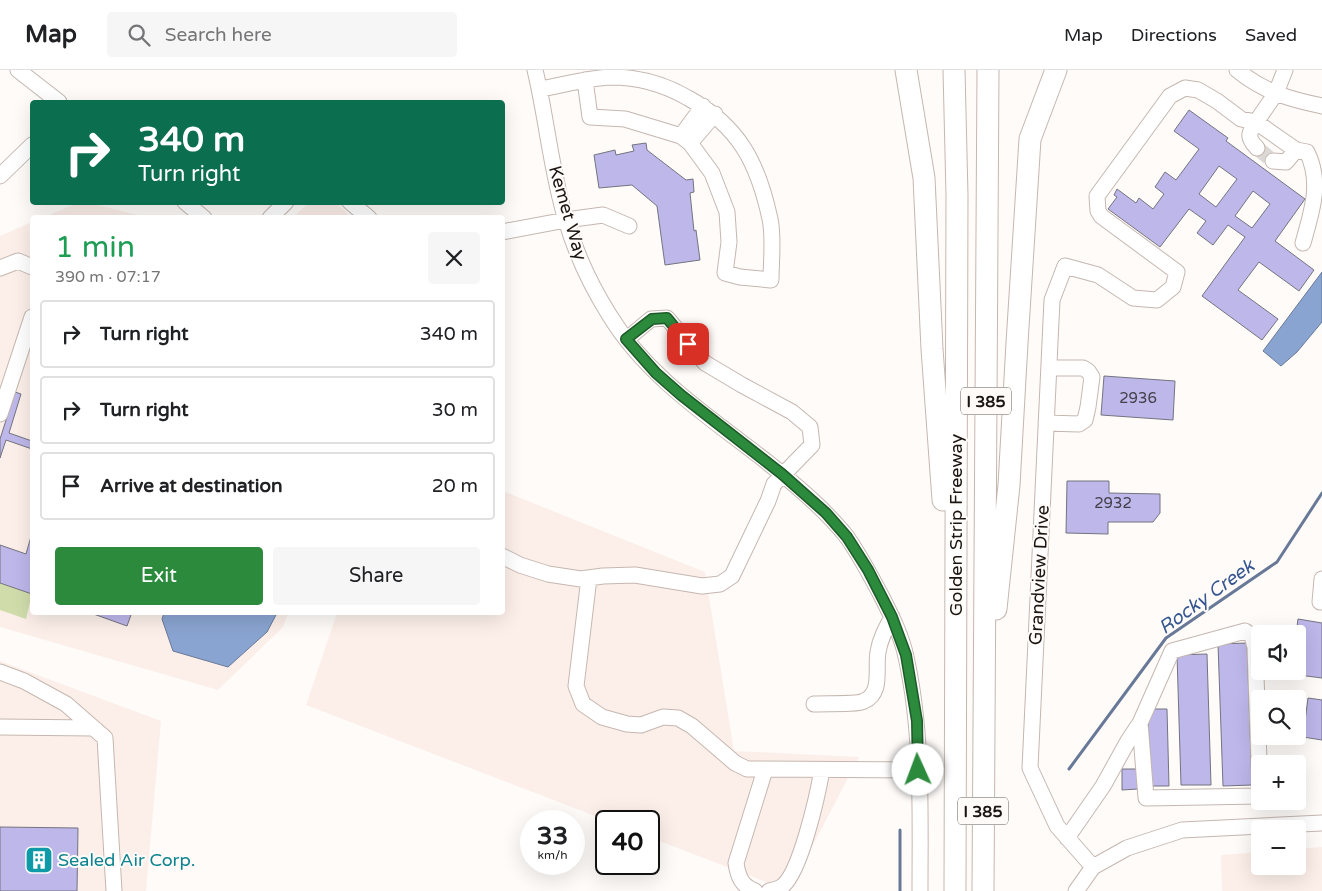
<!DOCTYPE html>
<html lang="en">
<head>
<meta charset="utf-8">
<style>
	body { margin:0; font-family:"Varela Round",sans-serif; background:#f6f6f6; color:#202124; height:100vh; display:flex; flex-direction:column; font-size:19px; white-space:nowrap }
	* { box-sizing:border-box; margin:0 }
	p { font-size:16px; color:#757577 }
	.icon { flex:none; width:28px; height:28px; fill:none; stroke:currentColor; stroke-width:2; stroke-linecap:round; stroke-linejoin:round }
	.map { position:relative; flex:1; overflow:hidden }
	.details { position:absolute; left:30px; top:145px; width:475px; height:400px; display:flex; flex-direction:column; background:#fff; border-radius:5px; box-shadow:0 5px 20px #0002 }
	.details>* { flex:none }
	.top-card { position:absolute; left:30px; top:30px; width:475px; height:105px; border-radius:5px; box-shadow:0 5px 20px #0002; background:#0b6e4f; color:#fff; overflow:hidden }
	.controls { position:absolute; left:1251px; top:555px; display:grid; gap:10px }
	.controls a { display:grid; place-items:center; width:55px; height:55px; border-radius:5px; background:#fff; box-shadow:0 5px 20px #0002; font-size:25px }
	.speed { position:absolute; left:520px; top:740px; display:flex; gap:10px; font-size:25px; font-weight:700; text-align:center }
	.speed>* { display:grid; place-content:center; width:65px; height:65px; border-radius:50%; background:#fff; box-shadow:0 5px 20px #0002; line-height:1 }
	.speed small { font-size:12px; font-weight:400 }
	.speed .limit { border:2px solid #111; border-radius:8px; background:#fff; color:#111 }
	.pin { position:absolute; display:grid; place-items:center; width:42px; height:42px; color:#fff; margin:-21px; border-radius:10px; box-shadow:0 2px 8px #0006 }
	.me { position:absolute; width:55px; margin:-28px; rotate:358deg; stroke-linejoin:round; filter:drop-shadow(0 0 4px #0008) }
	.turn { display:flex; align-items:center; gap:18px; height:105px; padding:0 25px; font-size:22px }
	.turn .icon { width:65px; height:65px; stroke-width:2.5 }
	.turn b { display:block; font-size:35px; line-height:42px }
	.round { display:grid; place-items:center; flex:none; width:52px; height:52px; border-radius:5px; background:#f6f6f6 }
	.summary { display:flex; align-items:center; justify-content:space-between; height:85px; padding:0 25px }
	h1 { font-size:30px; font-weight:600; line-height:38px; color:#1e9e55 }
	.cta { display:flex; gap:10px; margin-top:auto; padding:10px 25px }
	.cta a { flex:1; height:58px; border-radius:5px; background:#2c8a3d; color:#fff; font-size:20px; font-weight:600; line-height:58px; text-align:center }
	.cta a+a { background:#f6f6f6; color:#202124 }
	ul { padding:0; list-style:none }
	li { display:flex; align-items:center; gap:15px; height:68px; margin:0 10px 8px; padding:0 15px; border:2px solid #e0e0e0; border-radius:5px }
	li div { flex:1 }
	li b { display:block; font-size:19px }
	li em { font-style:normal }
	header { display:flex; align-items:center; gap:30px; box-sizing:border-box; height:70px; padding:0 25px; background:#fff; border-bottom:1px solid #e0e0e0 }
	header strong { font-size:24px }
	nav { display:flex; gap:28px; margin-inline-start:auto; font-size:18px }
	.search { width:350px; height:45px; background:#f6f6f6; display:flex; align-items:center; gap:12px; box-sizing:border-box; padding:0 18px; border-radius:5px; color:#757577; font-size:19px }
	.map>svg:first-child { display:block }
	.built { fill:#fcefe9 }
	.green { fill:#d0ddab }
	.water { fill:#8aa4d1; stroke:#687998 }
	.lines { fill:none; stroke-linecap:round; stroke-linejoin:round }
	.stream { stroke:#687998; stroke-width:3 }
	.building { fill:#bdb7ea; stroke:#74737f; fill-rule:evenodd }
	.minor-tunnel { stroke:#dcd8d6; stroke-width:15; stroke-dasharray:15 8; stroke-linecap:butt }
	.minor-casing { stroke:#c5b7b0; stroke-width:17 }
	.highway-casing { stroke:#c5b7b0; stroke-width:23 }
	.minor { stroke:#fff; stroke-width:15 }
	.highway { stroke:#fff; stroke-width:21 }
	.route-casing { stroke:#1d5a28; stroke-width:12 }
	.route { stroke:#2c8a3d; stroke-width:9 }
	.labels { text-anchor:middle; stroke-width:4; stroke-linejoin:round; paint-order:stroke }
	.number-label { font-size:15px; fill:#433e48 }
	.shield { fill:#fefbf9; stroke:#5e5a57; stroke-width:1 }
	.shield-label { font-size:16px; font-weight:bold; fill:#1a1512 }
	.street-label { font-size:18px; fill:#1a1512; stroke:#fefbf9 }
	.culture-label { font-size:18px; fill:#0d838f; stroke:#fefbf9; text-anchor:start }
	.water-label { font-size:19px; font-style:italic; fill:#365690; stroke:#fefbf9 }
</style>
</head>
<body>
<header>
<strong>Map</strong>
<div class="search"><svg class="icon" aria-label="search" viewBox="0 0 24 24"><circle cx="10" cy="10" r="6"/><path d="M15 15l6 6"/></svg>Search here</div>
<nav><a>Map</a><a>Directions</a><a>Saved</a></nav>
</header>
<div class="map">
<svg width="1322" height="821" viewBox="0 0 1322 821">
	<rect width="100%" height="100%" fill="#fefbf9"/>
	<!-- built -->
	<path class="built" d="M80,132L89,133L146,147H44Z
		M309,133L338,135L351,147H293Z
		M32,152V542L288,543L283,557L218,620L0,557V166Z
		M503,421L705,502L734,681L859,687L789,821L649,767V751H608L306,635L337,543L502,542Z
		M0,591L161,651L146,821H0Z
		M1322,777V821H1222L1221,785L1260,782V796H1298V779Z"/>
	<!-- green -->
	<path class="green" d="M0,513L32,524L26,549L0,540Z"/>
	<!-- water -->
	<path class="water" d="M1322,202V252L1297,282L1281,296L1263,281Z
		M164,543V542L277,543L267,562L228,597L173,581L162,549Z"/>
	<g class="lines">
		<!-- stream -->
		<path class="stream" d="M1069,699L1166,568L1277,492L1322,423
			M900,821V760"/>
	</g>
	<!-- building -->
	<path class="building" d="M1189,40L1228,68L1226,71L1305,129L1275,171L1314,200L1299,221L1259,192L1238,220L1278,249L1262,270L1202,226L1245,167L1228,155L1213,175L1197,163L1206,151L1189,139L1160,177L1108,139L1117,127L1114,125L1117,119L1136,133L1139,128L1153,139L1164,124L1155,117L1165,102L1176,110L1199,79L1174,61ZM1219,96L1237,109L1216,137L1199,124ZM1253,121L1270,134L1252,158L1235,146Z
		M646,73L647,80L686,110L693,109L694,122L690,123L694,161L696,160L700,190L665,195L657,136L632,115L599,118L594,85L615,80L616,85L634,81L632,75Z
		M1104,306L1175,311L1173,350L1101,345Z
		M15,322L21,324L9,363L32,371V379L6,370L0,388V369Z
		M1067,411H1109V423L1160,424V443L1153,452H1108V464L1066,463Z
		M32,463V524L0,513V475L26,484Z
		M88,542H132L127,556Z
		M1298,549L1322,553V608L1291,604V601H1298L1296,564Z
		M1247,573L1252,715L1223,716L1218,574Z
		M1207,584L1211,715H1181L1177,585Z
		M1308,628L1322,630V670L1303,667Z
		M1148,639H1167L1169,716H1150Z
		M1122,699H1137L1138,719L1122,720Z
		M0,757L78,758L77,821H0Z"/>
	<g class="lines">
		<!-- minor-tunnel -->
		<path class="minor-tunnel" d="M1257,78L1273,91"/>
		<defs>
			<path id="minor" d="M18,0L59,32
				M535,0C547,50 551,101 566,150C576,184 591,216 610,246C648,308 711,348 767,392C795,414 825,439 847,467C861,487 872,508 883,529C892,547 902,567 906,587C923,663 920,743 920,821
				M1237,0C1264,22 1289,29 1322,36
				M540,19C563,15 588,8 611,7C639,7 664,14 688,28C739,56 758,93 770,149C774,167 771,192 771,210L740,207L725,203L729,172L727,142L712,103L690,73L681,66L625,49L590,47L585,10
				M681,66L703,36
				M690,73L715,44
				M1257,78C1247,67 1248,64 1256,52L1296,80L1286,92L1273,91
				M1296,80L1307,82C1322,112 1312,141 1303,173
				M0,106L32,75
				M185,132L204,148
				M350,132L369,148
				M270,148L286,132
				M502,162L566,150L603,145L629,156
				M0,198L18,191L32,197
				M0,344L32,247
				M1046,353L1079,354L1085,350L1088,337L1092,307L1088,301L1083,298H1049
				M502,486L520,495L548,504L581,509L603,506L635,505L702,516L720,514L732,506L768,431L774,414L812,375L810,357L792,342L742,315L705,293L667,248L651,249L627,269
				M589,508L576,616L583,634L602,647L627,654L641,655L663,647L678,648L692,656L735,693L747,699L918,700
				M1322,509L1320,532H1322
				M0,602L24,611L66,634L105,668L114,821
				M814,634C823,633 857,635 864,631C883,623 875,598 878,582C880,569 886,558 892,547
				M1140,653L1146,728L1260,726
				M0,657L93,658
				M1067,768L1103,716L1128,671L1140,653L1172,581L1245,561L1252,566L1255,577L1260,719
				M1093,797L1057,756L1030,698L1052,230L1065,196L1098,205L1133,228L1157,230L1173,217L1177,202L1101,146L1098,141L1097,126L1170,26L1185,18L1198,20L1217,31L1241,49L1256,52L1276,23L1285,0
				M755,821C742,816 738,807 736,793L765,700
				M769,821C773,820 778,819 781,817C800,806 818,723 822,700
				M1076,821L1093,797L1127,778L1182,760L1322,753"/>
			<path id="highway" d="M906,0L924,108L932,279L943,430
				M954,0L957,125L955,821
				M996,539L1009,415L1017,273L1030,69L1056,0
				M983,821L988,0"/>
		</defs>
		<!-- minor casing -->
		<use href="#minor" class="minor-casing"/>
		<!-- highway casing -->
		<use href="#highway" class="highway-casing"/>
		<!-- minor -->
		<use href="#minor" class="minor"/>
		<!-- highway -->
		<use href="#highway" class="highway"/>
	</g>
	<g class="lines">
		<defs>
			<path id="route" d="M688,274L667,248L652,249L626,269L656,303L681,325L782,404L826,443L847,467L868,500L892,547L906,585L917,651L918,700"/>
		</defs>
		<!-- route casing -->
		<use href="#route" class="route-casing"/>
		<!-- route -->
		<use href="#route" class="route"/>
	</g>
	<!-- icons -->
	<defs>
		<symbol id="building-square" viewBox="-11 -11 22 22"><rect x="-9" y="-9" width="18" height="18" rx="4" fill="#0f9aa8" stroke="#fefbf9"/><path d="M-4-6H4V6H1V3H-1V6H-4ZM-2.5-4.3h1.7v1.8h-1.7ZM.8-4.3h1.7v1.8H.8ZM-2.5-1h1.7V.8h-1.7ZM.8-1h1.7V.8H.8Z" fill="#fff"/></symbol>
	</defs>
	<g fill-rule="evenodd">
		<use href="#building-square" x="23" y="774" width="32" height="32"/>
	</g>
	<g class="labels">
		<!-- number labels -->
		<g class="number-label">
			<text x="1138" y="333">2936</text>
			<text x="1113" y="438">2932</text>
		</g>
		<!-- shield labels -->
		<g class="shield">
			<rect x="961" y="317.5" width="50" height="27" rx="4"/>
			<rect x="958" y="727.5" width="50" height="27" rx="4"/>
		</g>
		<g class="shield-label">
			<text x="986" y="337">I 385</text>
			<text x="983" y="747">I 385</text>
		</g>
		<!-- street labels -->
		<g class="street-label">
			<text transform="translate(568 143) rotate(74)" y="6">Kemet Way</text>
			<text transform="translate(956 455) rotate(-90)" y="6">Golden Strip Freeway</text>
			<text transform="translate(1039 505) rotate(-87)" y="6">Grandview Drive</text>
		</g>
		<!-- culture labels -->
		<g class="culture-label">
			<text x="58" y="796">Sealed Air Corp.</text>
		</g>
		<!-- water labels -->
		<g class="water-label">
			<text transform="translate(1206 526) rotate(-36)" y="7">Rocky Creek</text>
		</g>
	</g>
</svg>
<div class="controls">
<a><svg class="icon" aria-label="sound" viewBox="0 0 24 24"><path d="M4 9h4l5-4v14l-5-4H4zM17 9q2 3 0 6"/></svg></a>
<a><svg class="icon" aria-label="search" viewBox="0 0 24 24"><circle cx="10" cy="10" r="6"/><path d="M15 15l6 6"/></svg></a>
<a>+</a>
<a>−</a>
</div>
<div class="speed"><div>33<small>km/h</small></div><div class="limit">40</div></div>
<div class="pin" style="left:688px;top:274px;background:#d93025"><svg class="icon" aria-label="arrive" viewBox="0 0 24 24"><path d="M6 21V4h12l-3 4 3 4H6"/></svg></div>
<svg class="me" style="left:918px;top:700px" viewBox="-20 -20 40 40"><circle r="19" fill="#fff"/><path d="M0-13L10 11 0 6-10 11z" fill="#2c8a3d"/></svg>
<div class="top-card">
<div class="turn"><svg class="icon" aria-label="right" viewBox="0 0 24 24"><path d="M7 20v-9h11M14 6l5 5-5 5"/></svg><div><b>340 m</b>Turn right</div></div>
</div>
<section class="details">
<div class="summary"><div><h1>1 min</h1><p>390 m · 07:17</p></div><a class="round"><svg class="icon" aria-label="close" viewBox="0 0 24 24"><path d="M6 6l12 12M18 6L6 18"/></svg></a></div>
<ul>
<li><svg class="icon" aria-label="right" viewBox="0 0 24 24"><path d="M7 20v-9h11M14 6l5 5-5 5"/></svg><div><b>Turn right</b></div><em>340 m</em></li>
<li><svg class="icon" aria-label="right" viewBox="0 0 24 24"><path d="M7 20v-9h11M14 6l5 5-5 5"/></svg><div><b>Turn right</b></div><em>30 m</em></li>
<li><svg class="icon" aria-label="arrive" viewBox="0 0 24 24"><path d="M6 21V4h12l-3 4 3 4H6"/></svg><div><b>Arrive at destination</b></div><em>20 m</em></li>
</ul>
<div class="cta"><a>Exit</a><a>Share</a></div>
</section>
</div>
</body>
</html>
